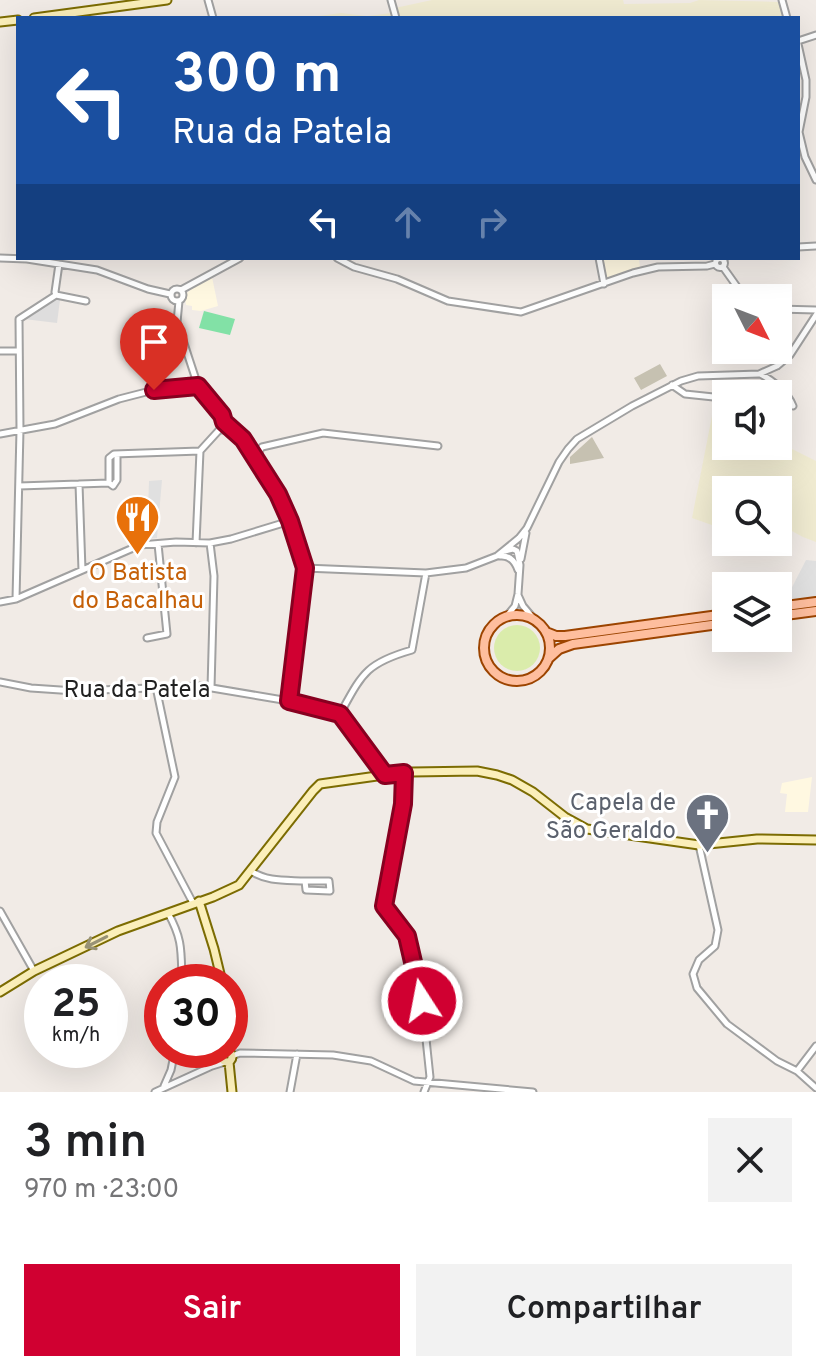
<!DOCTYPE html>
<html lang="pt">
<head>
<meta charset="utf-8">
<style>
	body { margin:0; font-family:Overpass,sans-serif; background:#f2f2f2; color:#202124; height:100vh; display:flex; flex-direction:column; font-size:30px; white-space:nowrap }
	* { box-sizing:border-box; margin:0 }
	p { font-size:26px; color:#757577 }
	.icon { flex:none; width:44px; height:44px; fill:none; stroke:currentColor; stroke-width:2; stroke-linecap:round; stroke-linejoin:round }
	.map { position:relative; height:1092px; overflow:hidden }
	.side { display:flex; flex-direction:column; background:#fff; flex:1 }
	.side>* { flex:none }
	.top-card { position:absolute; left:16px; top:16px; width:784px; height:244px; border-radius:0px; box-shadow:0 8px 32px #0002; background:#1a4fa0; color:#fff; overflow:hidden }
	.needle { width:52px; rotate:132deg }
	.controls { position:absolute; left:712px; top:284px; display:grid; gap:16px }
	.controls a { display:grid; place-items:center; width:80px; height:80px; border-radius:0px; background:#fff; box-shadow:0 8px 32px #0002; font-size:40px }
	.speed { position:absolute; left:24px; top:964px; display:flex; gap:16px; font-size:40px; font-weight:700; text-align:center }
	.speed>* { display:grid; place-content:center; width:104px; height:104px; border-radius:50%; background:#fff; box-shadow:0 8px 32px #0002; line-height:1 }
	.speed small { font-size:20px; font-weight:400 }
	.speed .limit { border:12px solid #d22; background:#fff; color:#111 }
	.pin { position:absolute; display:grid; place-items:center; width:68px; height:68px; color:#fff; margin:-82px -34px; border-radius:50% 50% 50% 0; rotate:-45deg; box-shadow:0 0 8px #0007 }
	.pin .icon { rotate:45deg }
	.me { position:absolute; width:88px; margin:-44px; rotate:349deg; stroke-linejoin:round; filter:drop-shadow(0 0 6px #0008) }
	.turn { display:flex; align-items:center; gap:28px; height:168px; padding:0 24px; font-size:36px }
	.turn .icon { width:104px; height:104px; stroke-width:2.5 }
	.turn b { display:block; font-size:56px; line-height:68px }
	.lanes { display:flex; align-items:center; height:76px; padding:0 24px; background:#0003; justify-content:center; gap:40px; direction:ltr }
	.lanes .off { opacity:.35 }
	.round { display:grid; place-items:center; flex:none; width:84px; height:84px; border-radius:0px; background:#f2f2f2 }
	.summary { display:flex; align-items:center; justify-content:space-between; height:136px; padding:0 24px }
	h1 { font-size:48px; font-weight:600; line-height:60px }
	.cta { display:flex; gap:16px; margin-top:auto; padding:16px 24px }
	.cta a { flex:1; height:92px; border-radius:0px; background:#d00031; color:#fff; font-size:32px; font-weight:600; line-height:92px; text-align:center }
	.cta a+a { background:#f2f2f2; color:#202124 }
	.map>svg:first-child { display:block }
	.residential { fill:#dedddd }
	.education { fill:#fff8e1 }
	.construction { fill:#c6c1b1 }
	.farmland { fill:#f0ebd1 }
	.grass { fill:#daecab }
	.pitch { fill:#82e1a6 }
	.parking { fill:#e0e0e0 }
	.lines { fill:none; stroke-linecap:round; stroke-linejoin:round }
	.street-casing { stroke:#a1a1a1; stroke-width:9 }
	.secondary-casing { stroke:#7c6c02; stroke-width:11 }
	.primary-casing { stroke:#9c4400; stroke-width:12 }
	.street { stroke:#fff; stroke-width:5 }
	.secondary { stroke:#fbefba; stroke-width:7 }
	.primary { stroke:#febe9e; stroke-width:8 }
	.oneway { stroke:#989275 }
	.route-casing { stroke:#870020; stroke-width:20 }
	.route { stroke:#d00031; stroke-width:14 }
	.labels { text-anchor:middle; stroke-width:6; stroke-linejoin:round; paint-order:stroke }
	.food-label { font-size:24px; fill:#c56008; stroke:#fff }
	.street-label { font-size:24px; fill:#202020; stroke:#fff }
	.worship-label { font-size:24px; fill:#5b616d; stroke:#fff; text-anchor:end }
</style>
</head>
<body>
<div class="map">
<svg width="816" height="1092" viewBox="0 0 816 1092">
	<rect width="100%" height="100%" fill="#f1ebe6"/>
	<!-- residential -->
	<path class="residential" d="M53,299L60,300L57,323L24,319Z"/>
	<!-- education -->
	<path class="education" d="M603,258H637L639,259L640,267L606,278L601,261Z
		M212,277L218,306L201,311L192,310V306L186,305L185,297L187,293L195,286Z
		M812,777L808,812H785L787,794L780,793L782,783Z"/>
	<!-- construction -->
	<path class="construction" d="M660,364L667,376L641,390L634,378Z
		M592,437L604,458L570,464V457Z"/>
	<!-- farmland -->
	<path class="farmland" d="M432,0H623L624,4L690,3L699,0L781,2L785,18H398L395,8Z
		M341,13L367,16L391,13L393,18H303Z
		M714,406L726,409V446H778V442L816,461V542L803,537L790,530L783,533L778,542V490H726V530L692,518Z"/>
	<!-- grass -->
	<path class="grass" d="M494 648a23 23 0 1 1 46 0a23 23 0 1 1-46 0Z"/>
	<!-- pitch -->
	<path class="pitch" d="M204,311L235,319L230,335L199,328Z"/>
	<!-- parking -->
	<path class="parking" d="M162,480L157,538L147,539L149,481Z
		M806,560L816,561V597L785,601Z"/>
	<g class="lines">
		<defs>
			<path id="street" d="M208,0L213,18
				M391,0L396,18
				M782,0L787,18
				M798,41L816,35
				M798,44L806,80V97L799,132L805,157L816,180
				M798,247L816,246
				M0,258L27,259L97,270L148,289L170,294
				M337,258L354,267L397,279L448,301L521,312L633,273L658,267L707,266L715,264
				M599,258L604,284
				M715.5 263a4.5 4.5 0 1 1 9 0a4.5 4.5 0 1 1-9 0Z
				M723,267L745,298
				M171 295a6 6 0 1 1 12 0a6 6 0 1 1-12 0Z
				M181,290L240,258
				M56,295L55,292L59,264
				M179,301L177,322L198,386L222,415L224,422
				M778,307L779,298
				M778,309L816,310
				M0,351H19
				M760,374C773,380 788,393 793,406
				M672,385L685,394L723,398
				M229,426L227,430H223L220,425L222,423L227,422L243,439L278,494L290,521L305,568L426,573L466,568L497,556L519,538L527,528L559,462L568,449L577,439L632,406L681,381L698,376L759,374L777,366L790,355L816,315
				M0,434L55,424L119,399L154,390L198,386
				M257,459L258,453L262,447L323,433L438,446
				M109,483L113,486L117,480V454
				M79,484L82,570
				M19,486L109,483V458L114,454L200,451
				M196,543L200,451L221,428
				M210,543L214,576L211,688
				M505,551L513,549L517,551L520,565L518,594L515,606L506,617
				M500,556C510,555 515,561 518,570
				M521,559L526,533
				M518,595L523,606L534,619
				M16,599L20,430L19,319L56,295L86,301
				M0,602L16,599L140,545L176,542L210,543L231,539L290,521
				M147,638L167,634L158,544
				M0,682L31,688L75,691L200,686L289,701L340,714L385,775
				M156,687L175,777L157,822L156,833L193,903
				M289,701L305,568
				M340,714C362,674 366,663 412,650L426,573
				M404,773L403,804L384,906L407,936L413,957L422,1001L430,1077L424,1092
				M699,845L718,930L715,946L699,960L693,974L697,988L727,1024L777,1061L797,1071L816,1088
				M251,871C267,882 286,880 305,881
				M305,881H329L330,891L306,890Z
				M0,911L34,971
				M168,913C183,940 181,951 182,982
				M232,1056L240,1053L333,1055L371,1061L414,1081L533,1092
				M797,1071L816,1046
				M164,1086L171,1070L175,1050
				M155,1092L212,1066L225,1062
				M290,1092L297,1054"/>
			<path id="secondary" d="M34,18L167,0
				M0,22L18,20
				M199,901L214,949L222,982
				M0,992L34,971L118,931L213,897L239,885L313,791L320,784L377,776L412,772L477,771L497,775L512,780L533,792L565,817L587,829L699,845L757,839L816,840
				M222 1057a5 5 0 1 1 10 0a5 5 0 1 1-10 0Z
				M229,1062L232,1092"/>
			<path id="primary" d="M778,607L816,602
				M484 648a33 33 0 1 1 66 0a33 33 0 1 1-66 0Z
				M778,616L816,611
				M546,632L556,636H565L726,614
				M549,658L559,649L573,644L726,623"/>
		</defs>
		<!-- street casing -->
		<use href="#street" class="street-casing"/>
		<!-- secondary casing -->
		<use href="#secondary" class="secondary-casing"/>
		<!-- primary casing -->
		<use href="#primary" class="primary-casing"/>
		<!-- street -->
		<use href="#street" class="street"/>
		<!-- secondary -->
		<use href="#secondary" class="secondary"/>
		<!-- primary -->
		<use href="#primary" class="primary"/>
	</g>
	<!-- one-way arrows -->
	<defs><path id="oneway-shaft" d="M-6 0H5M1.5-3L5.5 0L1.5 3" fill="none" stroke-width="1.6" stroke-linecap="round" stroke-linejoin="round" transform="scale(2)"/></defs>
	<use class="oneway" href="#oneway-shaft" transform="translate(96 942) rotate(153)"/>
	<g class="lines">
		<defs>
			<path id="route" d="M154,390L198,386L222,415L224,422L243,439L278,494L290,521L305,568L289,701L340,714L385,775L404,773L403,804L384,906L407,936L422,1001"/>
		</defs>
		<!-- route casing -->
		<use href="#route" class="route-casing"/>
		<!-- route -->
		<use href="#route" class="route"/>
	</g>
	<!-- icons -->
	<defs>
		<symbol id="restaurant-pin" viewBox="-11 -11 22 30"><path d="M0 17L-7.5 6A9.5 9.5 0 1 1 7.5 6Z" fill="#e8710a" stroke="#fff"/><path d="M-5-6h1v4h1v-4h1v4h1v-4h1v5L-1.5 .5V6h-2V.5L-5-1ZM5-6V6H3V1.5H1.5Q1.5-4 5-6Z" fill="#fff"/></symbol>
		<symbol id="church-pin" viewBox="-11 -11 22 30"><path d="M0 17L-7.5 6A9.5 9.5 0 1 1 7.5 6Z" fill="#6b7280" stroke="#fff"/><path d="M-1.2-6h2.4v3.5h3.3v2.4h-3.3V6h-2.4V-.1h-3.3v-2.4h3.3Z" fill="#fff"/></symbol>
	</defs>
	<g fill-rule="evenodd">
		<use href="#restaurant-pin" x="112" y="492" width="51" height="69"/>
		<use href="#church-pin" x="682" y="790" width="51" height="69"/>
	</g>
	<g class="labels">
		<!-- food labels -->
		<g class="food-label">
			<text x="138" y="580">O Batista<tspan x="138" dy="28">do Bacalhau</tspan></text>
		</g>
		<!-- street labels -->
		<g class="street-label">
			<text x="137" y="697">Rua da Patela</text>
		</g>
		<!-- worship labels -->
		<g class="worship-label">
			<text x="676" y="810">Capela de<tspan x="676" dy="28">São Geraldo</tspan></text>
		</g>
	</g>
</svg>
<div class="controls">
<a><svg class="needle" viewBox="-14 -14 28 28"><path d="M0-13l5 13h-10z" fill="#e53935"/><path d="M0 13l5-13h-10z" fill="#757577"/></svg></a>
<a><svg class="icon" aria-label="sound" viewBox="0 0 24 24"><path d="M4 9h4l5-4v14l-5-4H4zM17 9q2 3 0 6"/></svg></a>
<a><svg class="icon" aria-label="search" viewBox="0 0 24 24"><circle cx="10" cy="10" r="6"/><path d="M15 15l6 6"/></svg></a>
<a><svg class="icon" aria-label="layers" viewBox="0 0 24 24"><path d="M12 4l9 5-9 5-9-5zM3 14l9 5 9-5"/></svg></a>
</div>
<div class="speed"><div>25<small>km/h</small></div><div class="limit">30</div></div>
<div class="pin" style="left:154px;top:390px;background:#d93025"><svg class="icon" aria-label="arrive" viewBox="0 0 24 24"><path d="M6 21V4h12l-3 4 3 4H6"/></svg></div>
<svg class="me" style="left:422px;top:1001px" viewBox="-20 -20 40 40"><circle r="17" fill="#d00031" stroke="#fff" stroke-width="3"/><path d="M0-11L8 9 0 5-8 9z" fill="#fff"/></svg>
<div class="top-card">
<div class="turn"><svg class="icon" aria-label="left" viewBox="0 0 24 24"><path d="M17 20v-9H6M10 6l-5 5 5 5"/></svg><div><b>300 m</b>Rua da Patela</div></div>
<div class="lanes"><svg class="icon" aria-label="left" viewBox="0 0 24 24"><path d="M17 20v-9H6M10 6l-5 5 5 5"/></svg><svg class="icon off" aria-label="ahead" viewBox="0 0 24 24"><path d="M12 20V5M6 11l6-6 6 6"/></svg><svg class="icon off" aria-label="right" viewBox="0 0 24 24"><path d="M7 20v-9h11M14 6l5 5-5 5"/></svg></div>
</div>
</div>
<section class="side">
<div class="summary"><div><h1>3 min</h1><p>970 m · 23:00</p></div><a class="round"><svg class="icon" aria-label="close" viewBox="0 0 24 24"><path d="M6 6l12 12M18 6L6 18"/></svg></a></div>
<div class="cta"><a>Sair</a><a>Compartilhar</a></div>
</section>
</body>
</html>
